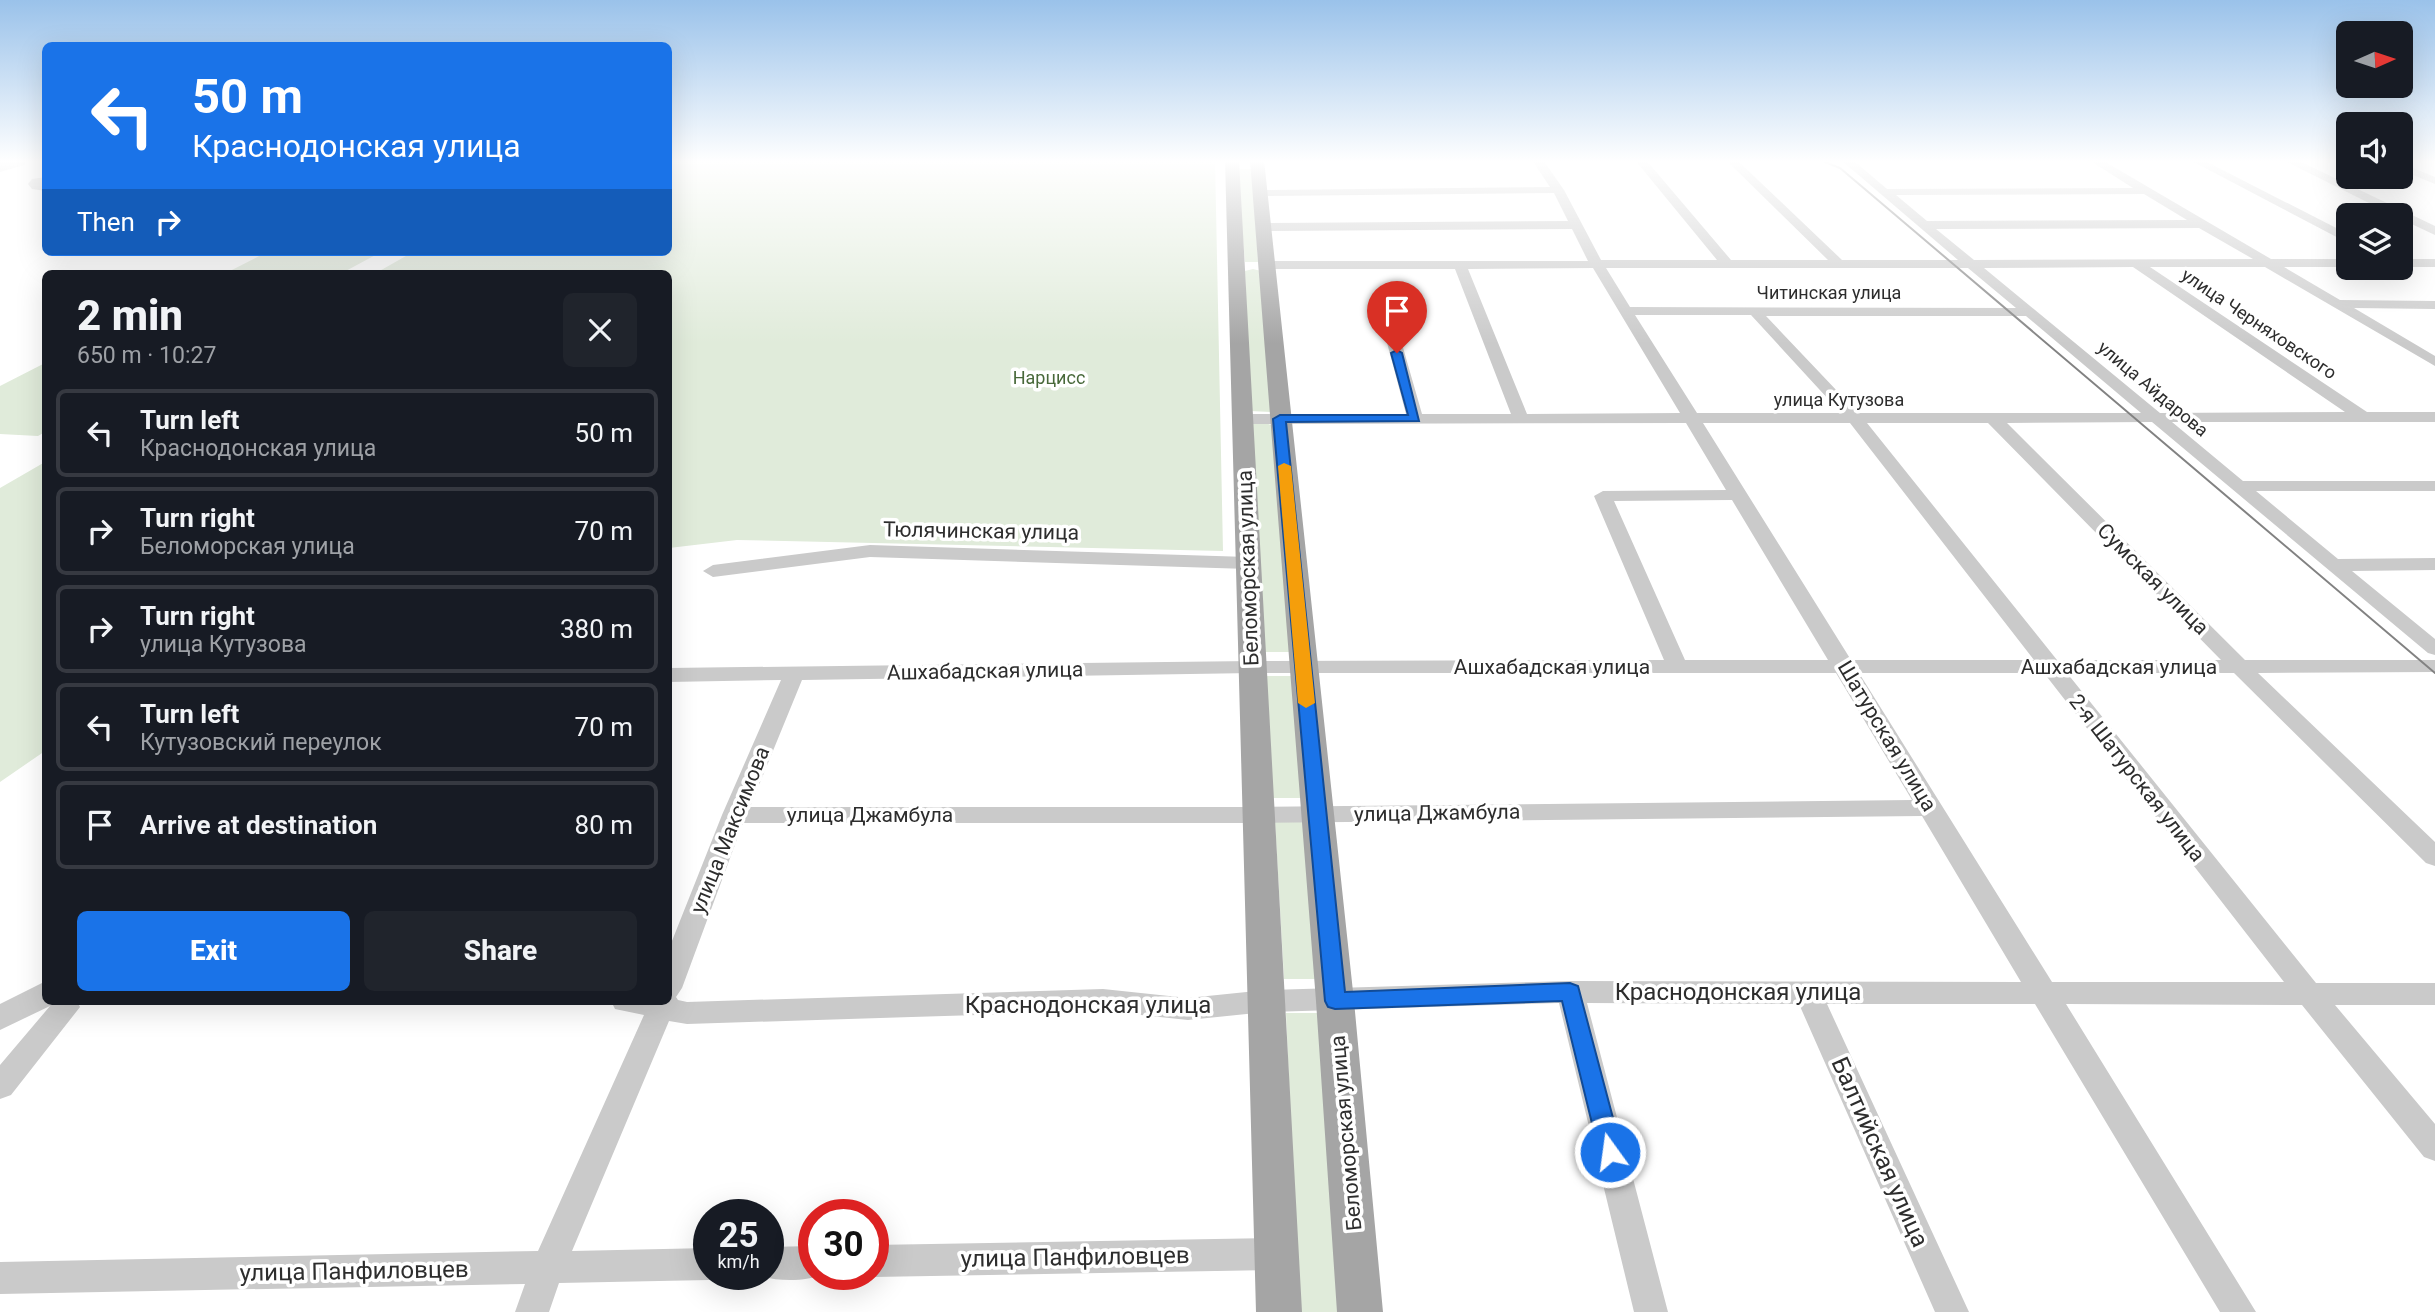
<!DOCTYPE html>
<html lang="en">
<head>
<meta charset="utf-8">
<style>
	body { margin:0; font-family:Roboto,sans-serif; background:#20242c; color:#f1f3f6; height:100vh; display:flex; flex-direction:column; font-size:26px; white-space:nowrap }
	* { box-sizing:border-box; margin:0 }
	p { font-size:23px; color:#9ea1a6 }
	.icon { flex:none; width:38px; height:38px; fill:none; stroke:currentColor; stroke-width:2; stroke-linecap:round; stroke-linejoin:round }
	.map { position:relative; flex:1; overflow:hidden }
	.panel { position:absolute; left:42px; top:270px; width:630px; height:735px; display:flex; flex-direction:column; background:#171b24; border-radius:10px; box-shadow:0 7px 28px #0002 }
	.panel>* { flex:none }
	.hud { position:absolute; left:42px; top:42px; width:630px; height:214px; border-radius:10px; box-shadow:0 7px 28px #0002; background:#1a73e8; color:#fff; overflow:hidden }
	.needle { width:46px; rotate:87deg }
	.buttons { position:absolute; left:2336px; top:21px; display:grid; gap:14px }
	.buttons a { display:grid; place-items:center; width:77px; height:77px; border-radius:10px; background:#171b24; box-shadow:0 7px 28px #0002; font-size:35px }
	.speed { position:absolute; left:693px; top:1199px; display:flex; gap:14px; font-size:35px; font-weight:700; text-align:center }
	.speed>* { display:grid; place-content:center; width:91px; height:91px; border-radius:50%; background:#171b24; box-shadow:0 7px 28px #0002; line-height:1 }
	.speed small { font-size:18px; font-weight:400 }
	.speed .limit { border:10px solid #d22; background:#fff; color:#111 }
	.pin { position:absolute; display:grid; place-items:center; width:60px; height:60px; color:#fff; margin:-72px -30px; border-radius:50% 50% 50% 0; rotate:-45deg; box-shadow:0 0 7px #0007 }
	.pin .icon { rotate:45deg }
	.me { position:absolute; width:77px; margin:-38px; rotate:346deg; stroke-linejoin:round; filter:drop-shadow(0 0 5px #0008) }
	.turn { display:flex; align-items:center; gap:24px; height:147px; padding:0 35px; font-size:32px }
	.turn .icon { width:91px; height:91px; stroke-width:2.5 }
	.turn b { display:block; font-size:49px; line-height:60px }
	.then { display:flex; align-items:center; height:66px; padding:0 35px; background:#0003; gap:14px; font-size:26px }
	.round { display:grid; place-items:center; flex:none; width:74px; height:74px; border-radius:10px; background:#20242c }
	.overview { display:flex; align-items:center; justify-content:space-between; height:119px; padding:0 35px }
	h1 { font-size:42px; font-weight:800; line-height:52px }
	.action { display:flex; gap:14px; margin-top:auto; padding:14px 35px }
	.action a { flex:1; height:80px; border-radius:10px; background:#1a73e8; color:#fff; font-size:28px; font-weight:800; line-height:80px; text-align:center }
	.action a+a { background:#20242c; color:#f1f3f6 }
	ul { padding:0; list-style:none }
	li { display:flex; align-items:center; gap:21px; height:88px; margin:0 14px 10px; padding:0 21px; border:4px solid #363941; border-radius:10px }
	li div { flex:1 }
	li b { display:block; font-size:26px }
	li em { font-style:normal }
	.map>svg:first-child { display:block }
	.green { fill:#e0ebda }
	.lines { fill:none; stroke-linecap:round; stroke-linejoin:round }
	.taxiway { fill:#c0c0c0; fill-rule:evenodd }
	.minor { fill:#cacaca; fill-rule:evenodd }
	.major { fill:#a5a5a5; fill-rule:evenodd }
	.tram { stroke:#828282; stroke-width:2 }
	.route { fill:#1a73e8; stroke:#114b97; stroke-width:2 }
	.slow { fill:#f59e0b }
	.labels { text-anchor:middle; stroke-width:7; stroke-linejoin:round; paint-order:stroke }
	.far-street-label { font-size:18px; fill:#2d2d2d; stroke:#fff }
	.far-park-label { font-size:18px; fill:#48693a; stroke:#fff }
	.street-label { font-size:21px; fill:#2d2d2d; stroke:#fff }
	.near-street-label { font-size:24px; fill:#2d2d2d; stroke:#fff }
</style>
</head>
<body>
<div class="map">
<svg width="2435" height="1312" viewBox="0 0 2435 1312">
	<rect width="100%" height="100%" fill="#fff"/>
	<!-- green -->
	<path class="green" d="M669,160H1215L1223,551L737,540L669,548L668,273H376L413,252H668Z
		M1237,169H1252L1258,262H1245Z
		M267,252H381L342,273H226Z
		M1253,269L1261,271L1271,412L1250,411L1245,271Z
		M45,363V432L38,436L0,434V386Z
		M1261,421L1273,426L1295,652H1264L1250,425Z
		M45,462V751L0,782V488Z
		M1266,676H1293L1303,798H1273Z
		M1275,821H1307L1320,979H1284Z
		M1286,1013H1321L1341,1312H1299Z"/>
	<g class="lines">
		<!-- taxiway -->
		<path class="taxiway" d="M0,160H27L24,165L0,172Z
			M46,177V191L32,189L28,184L32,179Z"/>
		<!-- minor -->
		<path class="minor" d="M1532,160H1543L1564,190L1601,260H1717L1635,160H1646L1731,260H1828L1726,160H1737L1842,260H1958L1841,160H1853L1887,189L2133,188L2089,160H2102L2271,259H2348V267H2284L2340,300L2435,301V309L2354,308L2435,356V366L2265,267H2150L2367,412H2435V422H2172L2243,481H2435V491H2256L2338,559L2435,558V570L2352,571L2435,639V655L2428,653L2152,422L2007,423L2245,660H2435V672L2258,673L2435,842V866L2426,863L2234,673H2067L2316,983H2435V1005H2335L2435,1124V1161L2424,1157L2302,1005L2066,1004L2256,1312H2220L2035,1004H1827L1969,1312H1935L1799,1004L1587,1003L1668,1312H1634L1559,1003L1266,1012L1188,1020L1103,1011L687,1024L669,1021L572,1251L709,1248V1274L721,1275L709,1280L559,1283L549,1312H515L525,1284L0,1294V1262L538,1251L644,1015L615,1009L611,1001H668V951L722,815L781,680L668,682V668L1253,661L1664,660L1594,496L1603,491L1726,490L1686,423L1242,424L1234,419L1242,414H1406L1378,309L1385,305L1392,309L1422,414H1511L1455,269H1268L1262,265L1268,261H1588L1572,229L1265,231L1259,227L1265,223L1568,221L1554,193L1260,196L1254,193L1260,190L1550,187ZM2144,194L2187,220L1927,221L1896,195ZM2199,228L2253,259L1974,260L1936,229ZM2133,267L2345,412L2160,413L1984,268ZM1593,268L1680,413L1527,414L1468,269ZM1606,268H1968L2016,308L1630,307ZM1635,315H1751L1841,413H1697ZM1766,316H2026L2141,413H1858ZM1703,423H1850L2034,660H1851ZM1867,423H1988L2221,660H2057ZM1732,500L1828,660H1685L1614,501ZM1253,673H1836L1912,800L1258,807H750L802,680ZM1859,673H2044L2284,982H2052ZM1922,816L2021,982L1570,981L1266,990L1188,998L1103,989L687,1002L678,1000L676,997L682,988L743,823H1258Z
			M2190,160H2203L2348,234V243Z
			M2283,160H2297L2435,226V235L2401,219V215H2393Z
			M2401,163L2435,177V184L2401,170Z
			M2401,259H2435V267H2401Z
			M870,545L1248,557L1258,563L1248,569L870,557L713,577L703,571L713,565Z
			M46,981V1001H77L80,1007L11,1095L0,1099V1065L50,1006L0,1030V1004Z
			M1276,1238L1288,1243L1293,1254L1288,1265L1276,1270L873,1277L865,1274H873V1245Z
			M814,1246V1274H824C805,1282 775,1282 756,1274H768V1247Z"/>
		<!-- major -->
		<path class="major" d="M1225,160H1239L1302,1312H1256Z
			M1250,160H1264L1354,1001L1383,1312H1337L1316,1001Z"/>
		<!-- tram -->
		<path class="tram" d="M1820,160L1840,168L2435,673"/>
	</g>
	<!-- sky -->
	<linearGradient id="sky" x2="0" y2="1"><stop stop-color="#9ac2ea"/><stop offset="0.47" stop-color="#fff"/><stop offset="1" stop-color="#fff" stop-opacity="0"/></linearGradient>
	<rect width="2435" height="344" fill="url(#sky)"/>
	<!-- route -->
	<path class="route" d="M1397,350L1402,353L1419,421L1286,422L1345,992L1570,983L1578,986L1622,1152L1619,1159L1610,1163L1602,1159L1599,1152L1562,1001L1335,1009L1328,1007L1325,1001L1273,419L1280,415H1408L1391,353Z"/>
	<!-- slow -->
	<path class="slow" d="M1284,463L1291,466L1315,703L1306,708L1298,703L1278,466Z"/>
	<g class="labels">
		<!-- far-street labels -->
		<g class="far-street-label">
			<text x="1829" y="299">Читинская улица</text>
			<text transform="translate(2259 324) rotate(34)" y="6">улица Черняховского</text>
			<text transform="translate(2153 389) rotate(40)" y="6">улица Айдарова</text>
			<text x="1839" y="406">улица Кутузова</text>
		</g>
		<!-- far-park labels -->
		<g class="far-park-label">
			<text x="1049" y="384">Нарцисс</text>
		</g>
		<!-- street labels -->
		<g class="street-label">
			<text transform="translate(981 531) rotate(1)" y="7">Тюлячинская улица</text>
			<text transform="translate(1248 568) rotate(-92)" y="7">Беломорская улица</text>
			<text transform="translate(2153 579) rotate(45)" y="7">Сумская улица</text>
			<text x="1552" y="674">Ашхабадская улица</text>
			<text x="2119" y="674">Ашхабадская улица</text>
			<text transform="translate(985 671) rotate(-1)" y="7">Ашхабадская улица</text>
			<text transform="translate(1887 736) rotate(59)" y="7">Шатурская улица</text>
			<text transform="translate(2137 778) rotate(52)" y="7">2-я Шатурская улица</text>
			<text transform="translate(1437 813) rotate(-1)" y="7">улица Джамбула</text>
			<text x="870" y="822">улица Джамбула</text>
			<text transform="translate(730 830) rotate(-68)" y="7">улица Максимова</text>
			<text transform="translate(1346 1133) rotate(-95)" y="7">Беломорская улица</text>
		</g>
		<!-- near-street labels -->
		<g class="near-street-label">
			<text x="1738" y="1000">Краснодонская улица</text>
			<text x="1088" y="1013">Краснодонская улица</text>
			<text transform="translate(1880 1152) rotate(66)" y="8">Балтийская улица</text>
			<text transform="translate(1075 1257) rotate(-1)" y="8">улица Панфиловцев</text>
			<text transform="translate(354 1271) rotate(-1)" y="8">улица Панфиловцев</text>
		</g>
	</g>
</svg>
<div class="buttons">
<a><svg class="needle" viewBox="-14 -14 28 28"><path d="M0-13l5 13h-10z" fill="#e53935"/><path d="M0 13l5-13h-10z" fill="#9ea1a6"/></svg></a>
<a><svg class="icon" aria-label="sound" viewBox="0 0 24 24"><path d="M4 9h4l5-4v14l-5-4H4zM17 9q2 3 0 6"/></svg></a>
<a><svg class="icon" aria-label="layers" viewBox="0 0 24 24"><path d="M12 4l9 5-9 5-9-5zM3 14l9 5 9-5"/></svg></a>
</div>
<div class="speed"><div>25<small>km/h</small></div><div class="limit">30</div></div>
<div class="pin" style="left:1397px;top:353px;background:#d93025"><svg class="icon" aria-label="arrive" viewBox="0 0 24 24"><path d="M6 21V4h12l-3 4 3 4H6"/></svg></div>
<svg class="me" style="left:1610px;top:1152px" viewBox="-20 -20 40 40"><circle r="17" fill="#1a73e8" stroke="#fff" stroke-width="3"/><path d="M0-11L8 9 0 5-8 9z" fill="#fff"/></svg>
<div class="hud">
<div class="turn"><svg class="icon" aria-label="left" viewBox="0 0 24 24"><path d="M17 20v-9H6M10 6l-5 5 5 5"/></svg><div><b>50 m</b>Краснодонская улица</div></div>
<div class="then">Then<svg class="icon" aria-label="right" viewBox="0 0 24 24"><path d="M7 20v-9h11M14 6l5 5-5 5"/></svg></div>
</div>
<section class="panel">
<div class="overview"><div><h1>2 min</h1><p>650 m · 10:27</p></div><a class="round"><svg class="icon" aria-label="close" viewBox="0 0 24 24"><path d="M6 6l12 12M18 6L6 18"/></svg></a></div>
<ul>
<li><svg class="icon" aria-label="left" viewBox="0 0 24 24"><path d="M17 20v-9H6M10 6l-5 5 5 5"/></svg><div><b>Turn left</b><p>Краснодонская улица</p></div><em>50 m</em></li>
<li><svg class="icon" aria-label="right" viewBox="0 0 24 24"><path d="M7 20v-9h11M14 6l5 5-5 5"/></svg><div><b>Turn right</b><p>Беломорская улица</p></div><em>70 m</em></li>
<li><svg class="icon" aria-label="right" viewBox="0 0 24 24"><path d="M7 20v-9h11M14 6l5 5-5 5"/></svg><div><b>Turn right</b><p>улица Кутузова</p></div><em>380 m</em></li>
<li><svg class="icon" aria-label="left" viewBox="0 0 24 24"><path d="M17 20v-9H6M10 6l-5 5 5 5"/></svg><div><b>Turn left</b><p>Кутузовский переулок</p></div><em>70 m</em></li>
<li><svg class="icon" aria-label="arrive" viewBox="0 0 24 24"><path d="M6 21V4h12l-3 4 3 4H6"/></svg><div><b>Arrive at destination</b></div><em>80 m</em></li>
</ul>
<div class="action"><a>Exit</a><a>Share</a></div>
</section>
</div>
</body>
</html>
